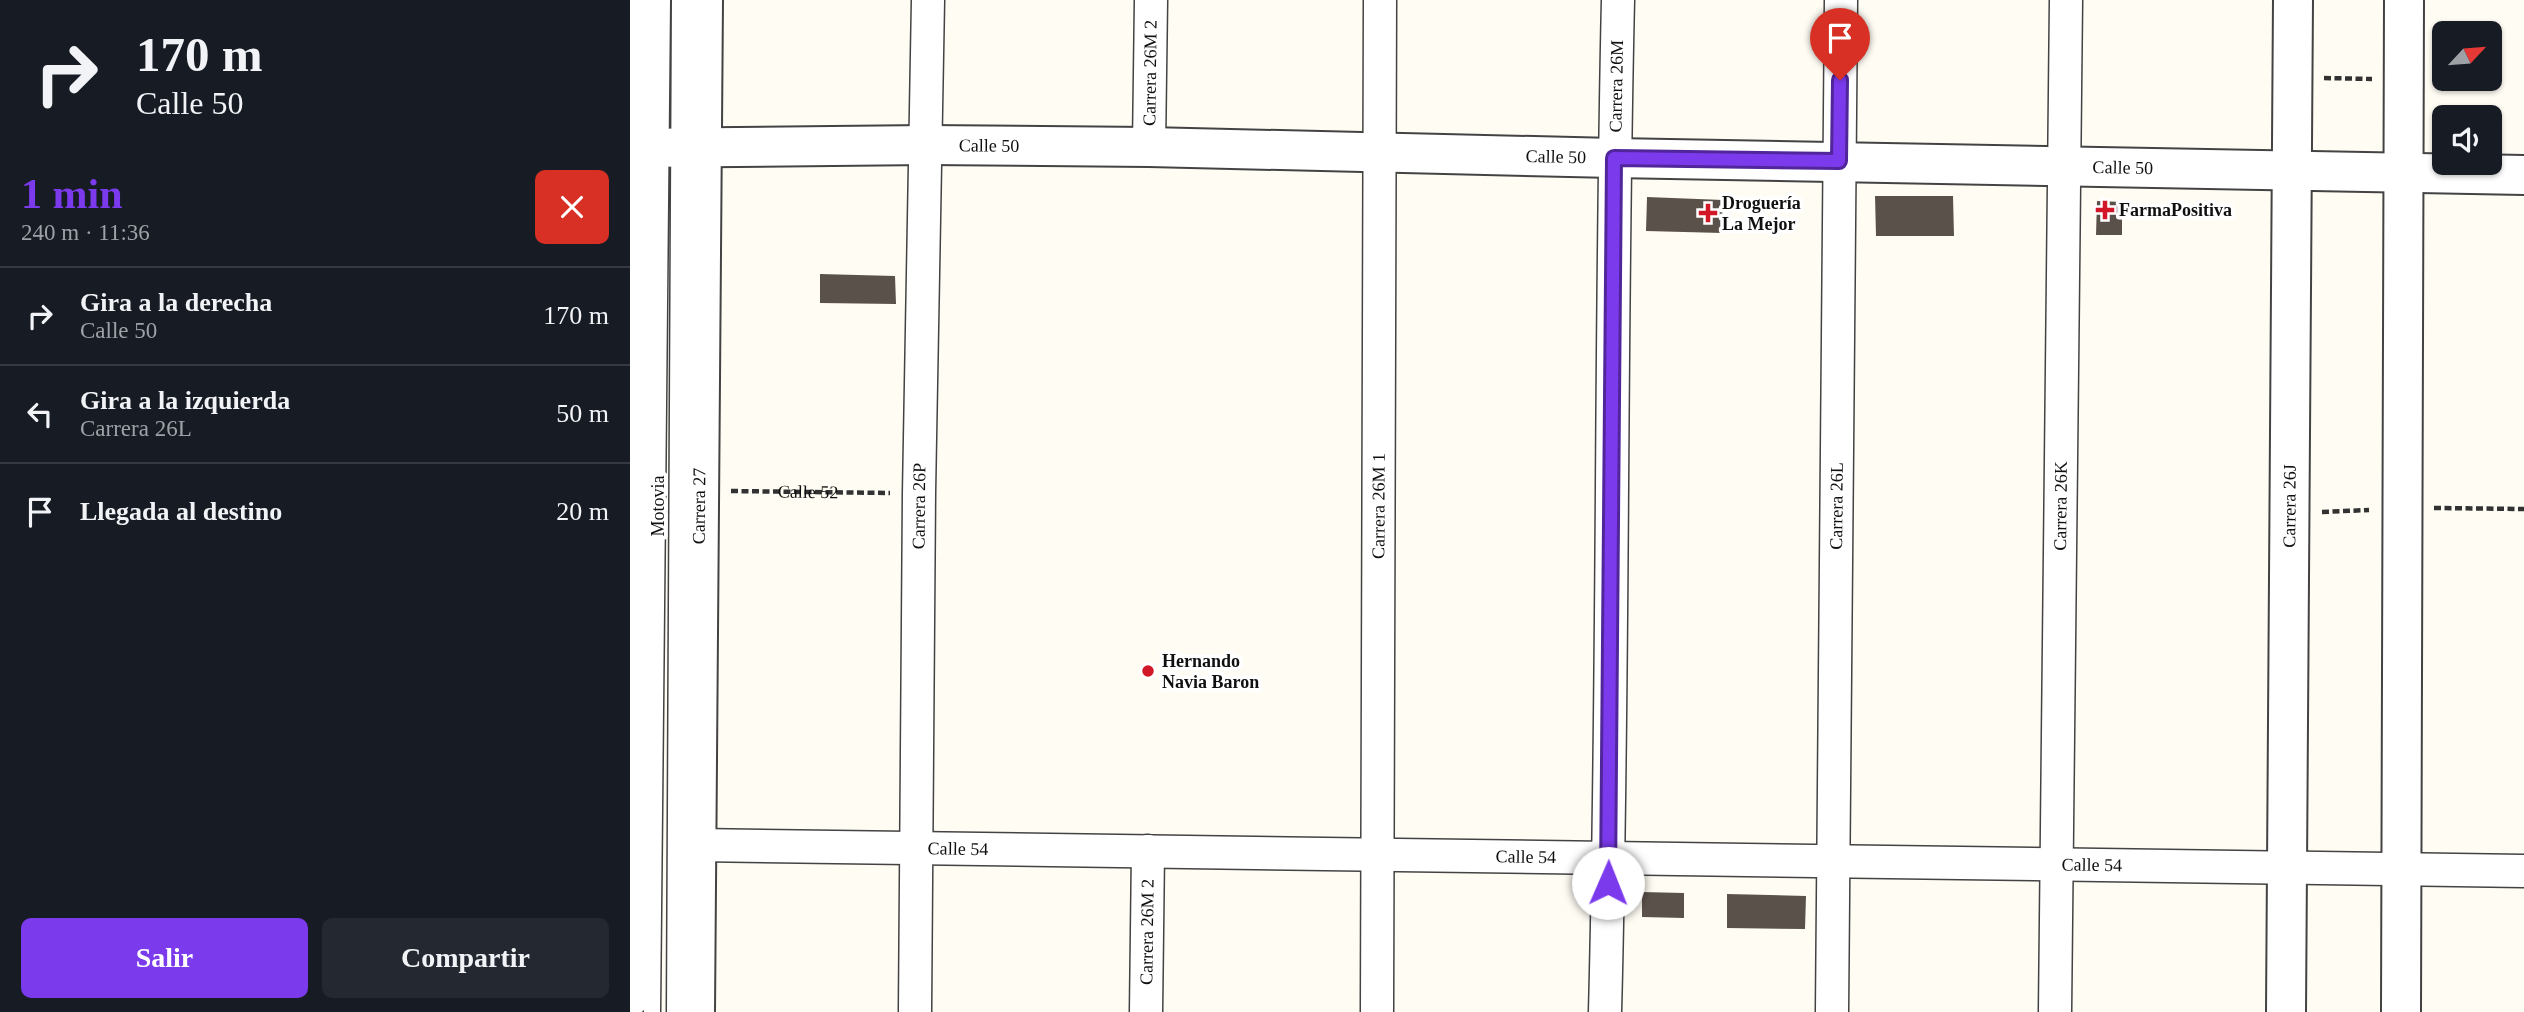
<!DOCTYPE html>
<html lang="es">
<head>
<meta charset="utf-8">
<style>
	body { margin:0; font-family:"Times New Roman",serif; background:#242831; color:#f1f3f6; height:100vh; display:flex; flex-direction:column; font-size:26px; white-space:nowrap }
	* { box-sizing:border-box; margin:0 }
	p { font-size:23px; color:#9ea1a6 }
	.icon { flex:none; width:38px; height:38px; fill:none; stroke:currentColor; stroke-width:2; stroke-linecap:round; stroke-linejoin:round }
	.map { position:relative; flex:1; overflow:hidden }
	.sheet { display:flex; flex-direction:column; background:#171b24; width:630px }
	.sheet>* { flex:none }
	.top-card { background:#171b24; color:#f1f3f6; overflow:hidden }
	.needle { width:46px; rotate:64deg }
	.fabs { position:absolute; left:1802px; top:21px; display:grid; gap:14px }
	.fabs a { display:grid; place-items:center; width:70px; height:70px; border-radius:10px; background:#171b24; box-shadow:0 2px 5px #0004; font-size:35px }
	.pin { position:absolute; display:grid; place-items:center; width:60px; height:60px; color:#fff; margin:-72px -30px; border-radius:50% 50% 50% 0; rotate:-45deg; box-shadow:0 0 7px #0007 }
	.pin .icon { rotate:45deg }
	.me { position:absolute; width:77px; margin:-38px; rotate:1deg; stroke-linejoin:round; filter:drop-shadow(0 0 5px #0008) }
	.turn { display:flex; align-items:center; gap:24px; height:147px; padding:0 21px; font-size:32px }
	.turn .icon { width:91px; height:91px; stroke-width:2.5 }
	.turn b { display:block; font-size:49px; line-height:60px }
	.round { display:grid; place-items:center; flex:none; width:74px; height:74px; border-radius:10px; background:#242831 }
	.overview { display:flex; align-items:center; justify-content:space-between; height:119px; padding:0 21px }
	h1 { font-size:42px; font-weight:600; line-height:52px; color:#7c3aed }
	.primary-button { display:flex; gap:14px; margin-top:auto; padding:14px 21px }
	.primary-button a { flex:1; height:80px; border-radius:10px; background:#7c3aed; color:#fff; font-size:28px; font-weight:600; line-height:80px; text-align:center }
	.primary-button a+a { background:#242831; color:#f1f3f6 }
	ul { padding:0; list-style:none }
	li { display:flex; align-items:center; gap:21px; height:98px; padding:0 21px; border-top:2px solid #363941 }
	li div { flex:1 }
	li b { display:block; font-size:26px }
	li em { font-style:normal }
	main { display:flex; flex:1; min-height:0 }
	.map>svg:first-child { display:block }
	.building { fill:#5b514b }
	.lines { fill:none; stroke-linecap:round; stroke-linejoin:round }
	.service-casing { stroke:#434343; stroke-width:19 }
	.minor-casing { stroke:#434343; stroke-width:35 }
	.tertiary-casing { stroke:#434343; stroke-width:42 }
	.path { stroke:#323232; stroke-width:4.5; stroke-dasharray:7 3.5; stroke-linecap:butt }
	.service { stroke:#fff; stroke-width:16 }
	.minor { stroke:#fff; stroke-width:32 }
	.tertiary { stroke:#fff; stroke-width:38 }
	.route-casing { stroke:#51269a; stroke-width:18 }
	.route { stroke:#7c3aed; stroke-width:12 }
	.poi-dot { fill:#d21729; stroke:#fff; stroke-width:2.5 }
	.labels { text-anchor:middle; stroke-width:7; stroke-linejoin:round; paint-order:stroke }
	.street-label { font-size:18px; fill:#101010; stroke:#fff }
	.poi-label { font-size:18px; font-weight:bold; fill:#101010; stroke:#fff; text-anchor:start }
</style>
</head>
<body>
<main>
<section class="sheet">
<div class="top-card">
<div class="turn"><svg class="icon" aria-label="right" viewBox="0 0 24 24"><path d="M7 20v-9h11M14 6l5 5-5 5"/></svg><div><b>170 m</b>Calle 50</div></div>
</div>
<div class="overview"><div><h1>1 min</h1><p>240 m · 11:36</p></div><a class="round" style="background:#d93025;color:#fff"><svg class="icon" aria-label="close" viewBox="0 0 24 24"><path d="M6 6l12 12M18 6L6 18"/></svg></a></div>
<ul>
<li><svg class="icon" aria-label="right" viewBox="0 0 24 24"><path d="M7 20v-9h11M14 6l5 5-5 5"/></svg><div><b>Gira a la derecha</b><p>Calle 50</p></div><em>170 m</em></li>
<li><svg class="icon" aria-label="left" viewBox="0 0 24 24"><path d="M17 20v-9H6M10 6l-5 5 5 5"/></svg><div><b>Gira a la izquierda</b><p>Carrera 26L</p></div><em>50 m</em></li>
<li><svg class="icon" aria-label="arrive" viewBox="0 0 24 24"><path d="M6 21V4h12l-3 4 3 4H6"/></svg><div><b>Llegada al destino</b></div><em>20 m</em></li>
</ul>
<div class="primary-button"><a>Salir</a><a>Compartir</a></div>
</section>
<div class="map">
<svg width="1894" height="1012" viewBox="0 0 1894 1012">
	<rect width="100%" height="100%" fill="#fffcf4"/>
	<!-- building -->
	<path class="building" d="M1245,196H1323L1324,236H1246Z
		M1017,197L1093,200L1092,233L1016,231Z
		M1467,201L1492,202V235H1466Z
		M190,274L265,276L266,304L190,303Z
		M1012,892L1054,893V918L1012,917Z
		M1097,894L1176,896L1175,929L1097,928Z"/>
	<g class="lines">
		<defs>
			<path id="service" d="M22,1012L32,0
				M45,1012L50,0"/>
			<g id="minor">
				<path id="s2" d="M519,147L521,0"/>
				<path id="s3" d="M66,845L1894,871"/>
				<path id="s4" d="M285,1012L289,493L298,0"/>
				<path id="s5" d="M516,1012L518,851"/>
				<path id="s6" d="M747,1012L750,0"/>
				<path id="s7" d="M975,1012C984,675 980,337 988,0"/>
				<path id="s8" d="M1202,1012L1211,0"/>
				<path id="s9" d="M1425,1012L1436,0"/>
			</g>
			<g id="tertiary">
				<path id="s10" d="M0,148L297,145L519,147L984,158L1894,175"/>
				<path d="M0,997L6,0"/>
				<path id="s11" d="M65,1012L73,0"/>
				<path id="s12" d="M1656,1012L1663,0"/>
				<path d="M1771,1012L1774,0"/>
			</g>
		</defs>
		<!-- service casing -->
		<use href="#service" class="service-casing"/>
		<!-- minor casing -->
		<use href="#minor" class="minor-casing"/>
		<!-- tertiary casing -->
		<use href="#tertiary" class="tertiary-casing"/>
		<!-- path -->
		<g class="path">
			<path d="M1694,78L1742,79"/>
			<path id="s1" d="M101,491L260,493"/>
			<path d="M1804,508L1894,509"/>
			<path d="M1692,512L1739,510"/>
		</g>
		<!-- service -->
		<use href="#service" class="service"/>
		<!-- minor -->
		<use href="#minor" class="minor"/>
		<!-- tertiary -->
		<use href="#tertiary" class="tertiary"/>
	</g>
	<g class="lines">
		<defs>
			<path id="route" d="M978,883L984,158L1209,161L1210,80"/>
		</defs>
		<!-- route casing -->
		<use href="#route" class="route-casing"/>
		<!-- route -->
		<use href="#route" class="route"/>
	</g>
	<!-- markers -->
	<g class="poi-dot">
		<path d="M1471.5 199.5h7v7h7v7h-7v7h-7v-7h-7v-7h7z"/>
		<path d="M1074.5 202.5h7v7h7v7h-7v7h-7v-7h-7v-7h7z"/>
		<circle cx="518" cy="671" r="7"/>
	</g>
	<g class="labels">
		<!-- street labels -->
		<g class="street-label">
			<text dy="6" stroke="none"><textPath href="#s2" startOffset="74">Carrera 26M 2</textPath></text>
			<text dy="6" stroke="none"><textPath href="#s7" startOffset="926">Carrera 26M</textPath></text>
			<text dy="6" stroke="none"><textPath href="#s10" startOffset="359">Calle 50</textPath></text>
			<text dy="6" stroke="none"><textPath href="#s10" startOffset="926">Calle 50</textPath></text>
			<text dy="6" stroke="none"><textPath href="#s10" startOffset="1493">Calle 50</textPath></text>
			<text dy="6" stroke="none"><textPath href="#s1" startOffset="77">Calle 52</textPath></text>
			<text transform="translate(28 506) rotate(-90)" y="6">Motovia</text>
			<text dy="6" stroke="none"><textPath href="#s11" startOffset="506">Carrera 27</textPath></text>
			<text dy="6" stroke="none"><textPath href="#s4" startOffset="506">Carrera 26P</textPath></text>
			<text dy="6" stroke="none"><textPath href="#s6" startOffset="506">Carrera 26M 1</textPath></text>
			<text dy="6" stroke="none"><textPath href="#s8" startOffset="506">Carrera 26L</textPath></text>
			<text dy="6" stroke="none"><textPath href="#s9" startOffset="506">Carrera 26K</textPath></text>
			<text dy="6" stroke="none"><textPath href="#s12" startOffset="506">Carrera 26J</textPath></text>
			<text dy="6" stroke="none"><textPath href="#s3" startOffset="262">Calle 54</textPath></text>
			<text dy="6" stroke="none"><textPath href="#s3" startOffset="830">Calle 54</textPath></text>
			<text dy="6" stroke="none"><textPath href="#s3" startOffset="1396">Calle 54</textPath></text>
			<text dy="6" stroke="none"><textPath href="#s5" startOffset="80">Carrera 26M 2</textPath></text>
		</g>
		<!-- poi labels -->
		<g class="poi-label">
			<text x="1092" y="209">Droguería<tspan x="1092" dy="21">La Mejor</tspan></text>
			<text x="1489" y="216">FarmaPositiva</text>
			<text x="532" y="667">Hernando<tspan x="532" dy="21">Navia Baron</tspan></text>
		</g>
	</g>
</svg>
<div class="fabs">
<a><svg class="needle" viewBox="-14 -14 28 28"><path d="M0-13l5 13h-10z" fill="#e53935"/><path d="M0 13l5-13h-10z" fill="#9ea1a6"/></svg></a>
<a><svg class="icon" aria-label="sound" viewBox="0 0 24 24"><path d="M4 9h4l5-4v14l-5-4H4zM17 9q2 3 0 6"/></svg></a>
</div>
<div class="pin" style="left:1210px;top:80px;background:#d93025"><svg class="icon" aria-label="arrive" viewBox="0 0 24 24"><path d="M6 21V4h12l-3 4 3 4H6"/></svg></div>
<svg class="me" style="left:978px;top:883px" viewBox="-20 -20 40 40"><circle r="19" fill="#fff"/><path d="M0-13L10 11 0 6-10 11z" fill="#7c3aed"/></svg>
</div>
</main>
</body>
</html>
